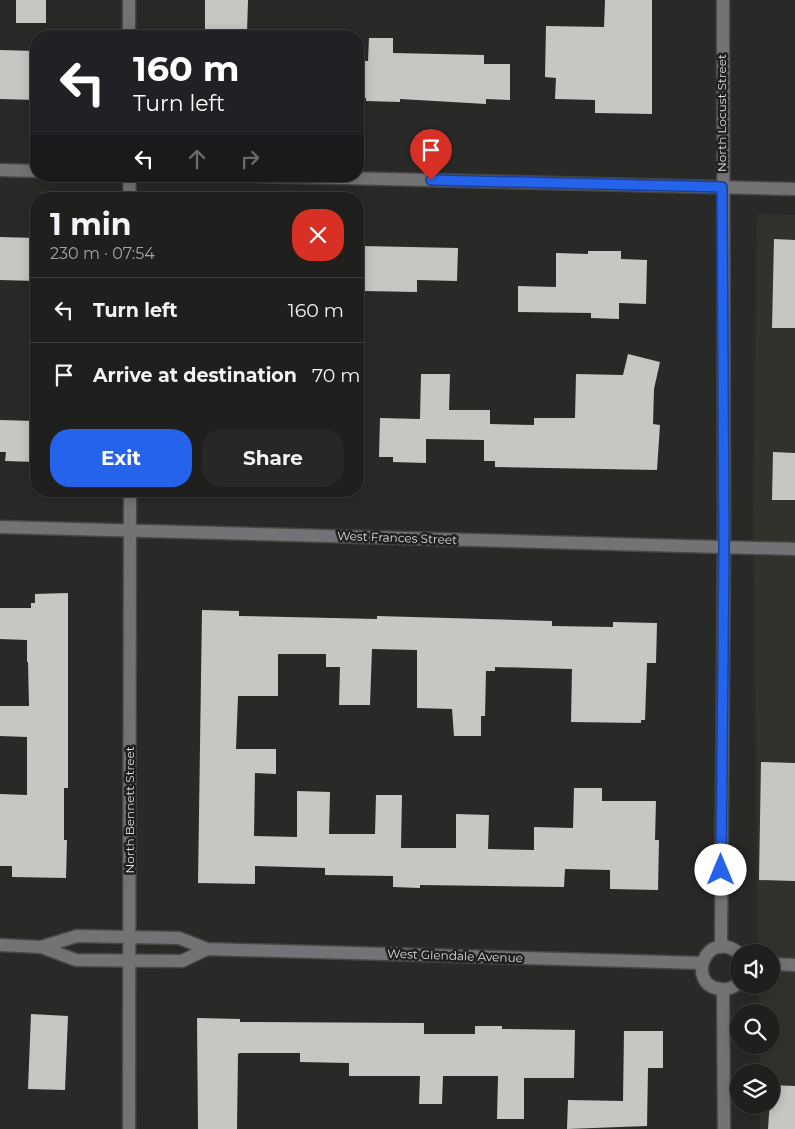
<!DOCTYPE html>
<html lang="en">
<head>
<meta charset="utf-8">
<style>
	body { margin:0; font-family:Montserrat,sans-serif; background:#272826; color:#f1f3f6; height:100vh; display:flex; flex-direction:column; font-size:19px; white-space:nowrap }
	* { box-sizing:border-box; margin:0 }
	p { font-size:16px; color:#a1a3a4 }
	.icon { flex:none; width:28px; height:28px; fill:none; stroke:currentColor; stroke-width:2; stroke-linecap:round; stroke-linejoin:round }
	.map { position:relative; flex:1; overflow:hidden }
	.details { position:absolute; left:30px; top:192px; width:334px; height:305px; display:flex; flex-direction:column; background:#1f201d; border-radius:20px; box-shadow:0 2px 12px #0003,0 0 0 1px #3c3e3b }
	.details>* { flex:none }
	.top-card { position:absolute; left:30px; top:30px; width:334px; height:152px; border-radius:20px; box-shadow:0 2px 12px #0003,0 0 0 1px #3c3e3b; background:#202124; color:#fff; overflow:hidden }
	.fabs { position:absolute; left:730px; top:944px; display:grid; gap:10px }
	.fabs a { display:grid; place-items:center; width:50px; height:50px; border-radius:50%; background:#1f201d; box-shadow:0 2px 12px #0003,0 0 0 1px #3c3e3b; font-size:25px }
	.pin { position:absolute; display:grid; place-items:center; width:42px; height:42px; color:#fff; margin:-51px -21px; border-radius:50% 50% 50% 0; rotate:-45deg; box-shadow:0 0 5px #0007 }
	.pin .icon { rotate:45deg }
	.me { position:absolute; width:55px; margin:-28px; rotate:0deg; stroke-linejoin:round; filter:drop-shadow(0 0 4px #0008) }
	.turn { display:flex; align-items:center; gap:18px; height:105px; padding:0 20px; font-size:22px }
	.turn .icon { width:65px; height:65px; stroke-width:2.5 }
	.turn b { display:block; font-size:35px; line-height:42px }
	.lanes { display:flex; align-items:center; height:48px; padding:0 20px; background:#0003; justify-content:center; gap:25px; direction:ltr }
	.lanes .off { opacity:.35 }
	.round { display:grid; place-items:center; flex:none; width:52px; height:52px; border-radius:20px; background:#272826 }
	.overview { display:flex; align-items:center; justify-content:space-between; height:85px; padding:0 20px }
	h1 { font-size:30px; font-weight:700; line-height:38px }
	.primary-button { display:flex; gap:10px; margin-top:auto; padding:10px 20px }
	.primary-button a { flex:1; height:58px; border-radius:20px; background:#2563eb; color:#fff; font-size:20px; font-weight:700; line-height:58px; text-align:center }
	.primary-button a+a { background:#272826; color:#f1f3f6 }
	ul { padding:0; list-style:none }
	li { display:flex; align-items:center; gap:15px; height:65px; padding:0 20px; border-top:1px solid #3c3e3b }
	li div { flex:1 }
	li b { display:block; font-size:19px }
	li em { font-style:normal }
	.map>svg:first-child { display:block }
	.built { fill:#30332b }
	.building { fill:#c6c7c3 }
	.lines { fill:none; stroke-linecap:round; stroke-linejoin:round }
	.minor-casing { stroke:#464744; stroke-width:15 }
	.minor { stroke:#737375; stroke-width:12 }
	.route-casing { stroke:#184099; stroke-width:12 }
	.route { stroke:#2563eb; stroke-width:9 }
	.labels { text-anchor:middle; stroke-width:5; stroke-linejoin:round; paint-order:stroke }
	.street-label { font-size:12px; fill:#dcdddb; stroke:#1f211e }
</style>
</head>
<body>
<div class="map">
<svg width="795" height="1129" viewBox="0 0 795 1129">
	<rect width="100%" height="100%" fill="#292a27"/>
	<!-- built -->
	<path class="built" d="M757,214L795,215V1129H760V1105H771V1072H760L759,1045H771V1012H759V985H771V952H758L753,506Z"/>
	<!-- building -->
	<path class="building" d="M16,0H46V23H16Z
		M205,0H248L247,33L205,32Z
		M605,0H652V114L595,113V100L555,99L556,78L545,77L546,26L604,27Z
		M369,38H393V53L484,55V64H510V100L486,99V104L400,99V102L366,101V98H358V61H368Z
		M0,50L36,51V100L0,99Z
		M0,237L36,238V281L0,280Z
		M774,239L795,240V328H772Z
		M362,246L458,248L457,281L417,280V292L364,291V279H362Z
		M588,251H621V259L647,260L646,304L619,303V319L591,318V313L518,312V286L556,287V253L588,254Z
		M628,354L660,362L654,389L653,424L660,425L657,470L495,467V461H484V440L426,439V463L393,462V457H379L380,418L420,419L421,374H450L449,410H490V424L534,425V418H575L576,374L623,375Z
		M0,420L36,421V462L5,461L6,452H0Z
		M773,452L795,453V500H772Z
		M68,593V788H64V840H67L66,878L12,877V866H0V794L27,795V737L0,736V706H29L28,662H27V640L0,639V608H31V603H35V594Z
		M202,610L239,611V616L377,619V616L552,621V626L613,627V622L657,623L656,663H647L645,720H641V723L571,722L572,669L495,667V671H486L485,716H481V736H454L452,709L417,708V650L372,649L370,705H339L340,667H326V654H278V696H238L236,749H276V774L255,773L254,836L297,837V791L330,792L329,834H375L376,795H402L401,848H456V814L489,815L488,849L534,850V827L573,828L574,788H602V801H656L655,840H659L658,890L610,889V870L565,869L564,887L420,885V888L393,887V876L325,875V868L255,866V884L198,883Z
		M761,762L795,763V881L759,880Z
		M31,1014L68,1016L65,1090L28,1089Z
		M197,1018L240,1019V1022L424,1023V1034H475V1026H502V1029L575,1030L574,1078H524V1119H497L498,1076H443L442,1104H419L420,1076H349V1063L300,1062V1053H240L238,1054L237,1129H198Z
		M624,1031H663V1068H648L647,1126L567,1129L568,1100L623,1101Z
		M771,1085L795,1086V1129H768Z"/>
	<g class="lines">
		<defs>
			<path id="minor" d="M129,0V36
				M0,170L36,171
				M129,176L130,199
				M257,176L795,189
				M0,527L795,549
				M0,945L41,947L77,936L179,938L207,949L702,963
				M41,947L76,960L182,961L207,949
				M721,947L724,548L723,0
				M739,953C705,927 685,986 721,989C728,990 733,988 739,983
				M771,964L795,965
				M723,990L724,1129
				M129,1129L130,491"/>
		</defs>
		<!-- minor casing -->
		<use href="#minor" class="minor-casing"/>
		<!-- minor -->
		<use href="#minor" class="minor"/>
	</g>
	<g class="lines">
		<defs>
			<path id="route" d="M431,180L722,187L724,548L721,870"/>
		</defs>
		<!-- route casing -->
		<use href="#route" class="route-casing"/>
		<!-- route -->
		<use href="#route" class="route"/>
	</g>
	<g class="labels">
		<!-- street labels -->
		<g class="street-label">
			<text transform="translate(722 113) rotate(-90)" y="4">North Locust Street</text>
			<text transform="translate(397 538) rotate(2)" y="4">West Frances Street</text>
			<text transform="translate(130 810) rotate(-90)" y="4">North Bennett Street</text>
			<text transform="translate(455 956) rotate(2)" y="4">West Glendale Avenue</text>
		</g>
	</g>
</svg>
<div class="fabs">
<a><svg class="icon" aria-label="sound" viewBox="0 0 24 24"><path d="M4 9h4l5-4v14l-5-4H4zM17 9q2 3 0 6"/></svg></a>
<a><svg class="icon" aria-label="search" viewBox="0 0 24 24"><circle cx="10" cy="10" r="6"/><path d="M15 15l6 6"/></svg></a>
<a><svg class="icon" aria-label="layers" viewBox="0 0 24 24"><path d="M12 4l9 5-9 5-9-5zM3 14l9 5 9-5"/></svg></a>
</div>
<div class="pin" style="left:431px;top:180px;background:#d93025"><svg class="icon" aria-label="arrive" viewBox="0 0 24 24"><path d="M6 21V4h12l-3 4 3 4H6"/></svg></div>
<svg class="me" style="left:721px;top:870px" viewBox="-20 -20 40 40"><circle r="19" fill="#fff"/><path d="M0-13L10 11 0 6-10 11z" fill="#2563eb"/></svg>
<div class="top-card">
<div class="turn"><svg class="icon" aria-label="left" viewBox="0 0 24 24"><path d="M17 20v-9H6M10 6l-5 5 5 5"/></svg><div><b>160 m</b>Turn left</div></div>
<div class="lanes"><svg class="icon" aria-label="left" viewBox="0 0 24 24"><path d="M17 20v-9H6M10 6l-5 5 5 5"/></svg><svg class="icon off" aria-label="ahead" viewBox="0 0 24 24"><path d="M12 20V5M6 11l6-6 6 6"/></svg><svg class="icon off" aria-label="right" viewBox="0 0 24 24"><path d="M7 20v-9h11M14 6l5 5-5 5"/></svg></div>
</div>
<section class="details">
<div class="overview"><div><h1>1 min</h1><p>230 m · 07:54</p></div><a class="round" style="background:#d93025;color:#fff"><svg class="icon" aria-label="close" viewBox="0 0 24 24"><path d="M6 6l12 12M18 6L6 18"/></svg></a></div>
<ul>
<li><svg class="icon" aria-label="left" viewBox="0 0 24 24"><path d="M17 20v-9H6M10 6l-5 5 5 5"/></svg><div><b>Turn left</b></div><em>160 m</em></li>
<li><svg class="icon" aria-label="arrive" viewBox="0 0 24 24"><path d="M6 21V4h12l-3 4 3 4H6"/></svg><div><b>Arrive at destination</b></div><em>70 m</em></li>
</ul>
<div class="primary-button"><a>Exit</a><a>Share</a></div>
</section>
</div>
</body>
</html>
